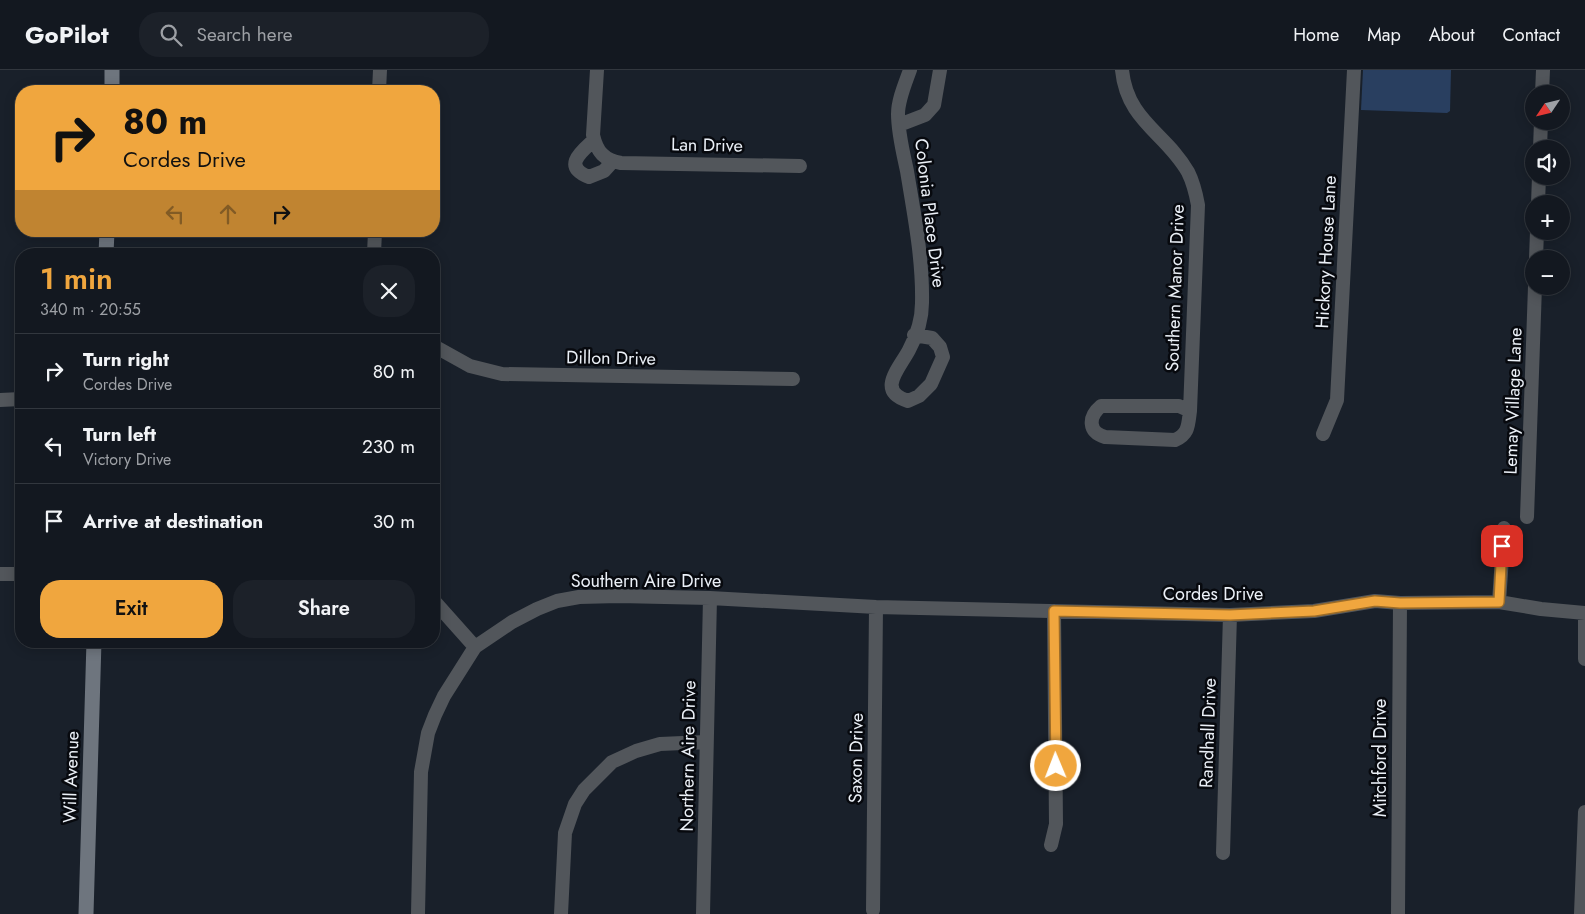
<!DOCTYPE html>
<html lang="en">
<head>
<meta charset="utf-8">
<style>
	body { margin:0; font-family:Jost,sans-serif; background:#1c2129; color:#f1f3f6; height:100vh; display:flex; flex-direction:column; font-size:19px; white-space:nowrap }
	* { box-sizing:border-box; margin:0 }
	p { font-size:16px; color:#9da0a5 }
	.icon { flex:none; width:28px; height:28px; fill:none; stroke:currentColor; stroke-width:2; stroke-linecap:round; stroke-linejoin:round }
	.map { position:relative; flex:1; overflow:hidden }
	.sheet { position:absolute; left:15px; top:178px; width:425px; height:400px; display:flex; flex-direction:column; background:#131820; border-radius:20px; box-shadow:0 2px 12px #0003,0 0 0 1px #32373e }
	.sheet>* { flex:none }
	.hud { position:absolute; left:15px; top:15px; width:425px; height:152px; border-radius:20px; box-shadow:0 2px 12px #0003,0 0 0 1px #32373e; background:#f0a63e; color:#111; overflow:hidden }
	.needle { width:32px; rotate:235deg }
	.buttons { position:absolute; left:1525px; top:15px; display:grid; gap:10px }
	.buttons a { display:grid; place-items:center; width:45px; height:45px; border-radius:50%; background:#131820; box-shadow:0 2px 12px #0003,0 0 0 1px #32373e; font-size:25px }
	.pin { position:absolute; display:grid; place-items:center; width:42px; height:42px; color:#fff; margin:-21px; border-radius:10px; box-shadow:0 2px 8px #0006 }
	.me { position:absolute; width:55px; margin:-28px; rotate:359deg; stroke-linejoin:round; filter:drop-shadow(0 0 4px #0008) }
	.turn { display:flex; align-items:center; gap:18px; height:105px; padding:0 25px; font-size:22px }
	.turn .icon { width:65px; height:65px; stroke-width:2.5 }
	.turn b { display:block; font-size:35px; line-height:42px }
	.lanes { display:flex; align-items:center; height:48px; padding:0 25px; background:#0003; justify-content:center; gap:25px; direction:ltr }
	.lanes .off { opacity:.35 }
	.round { display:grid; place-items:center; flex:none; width:52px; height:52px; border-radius:20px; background:#1c2129 }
	.headline { display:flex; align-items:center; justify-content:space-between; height:85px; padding:0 25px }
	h1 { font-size:30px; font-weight:600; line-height:38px; color:#f0a63e }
	.button { display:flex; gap:10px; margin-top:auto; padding:10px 25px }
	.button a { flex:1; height:58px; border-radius:20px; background:#f0a63e; color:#111; font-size:20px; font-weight:600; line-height:58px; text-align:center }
	.button a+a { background:#1c2129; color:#f1f3f6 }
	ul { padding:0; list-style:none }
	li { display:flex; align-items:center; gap:15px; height:75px; padding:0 25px; border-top:1px solid #32373e }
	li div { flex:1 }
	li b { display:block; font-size:19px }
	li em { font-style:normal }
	header { display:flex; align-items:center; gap:30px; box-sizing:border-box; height:70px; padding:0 25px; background:#131820; border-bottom:1px solid #32373e }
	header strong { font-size:24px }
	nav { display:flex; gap:28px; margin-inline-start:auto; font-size:18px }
	.search { width:350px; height:45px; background:#1c2129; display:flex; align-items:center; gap:12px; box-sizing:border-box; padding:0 18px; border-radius:20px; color:#9da0a5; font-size:19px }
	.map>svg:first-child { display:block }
	.green { fill:#293f60 }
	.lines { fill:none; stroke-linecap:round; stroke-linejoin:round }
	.street { stroke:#52565b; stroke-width:14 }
	.secondary { stroke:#6e757e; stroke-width:15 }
	.route-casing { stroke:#9c6c28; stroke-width:12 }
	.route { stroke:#f0a63e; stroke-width:9 }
	.labels { text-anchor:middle; stroke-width:5; stroke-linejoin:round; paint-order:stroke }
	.street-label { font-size:18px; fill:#ebf0f7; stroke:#07090e }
</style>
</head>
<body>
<header>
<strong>GoPilot</strong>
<div class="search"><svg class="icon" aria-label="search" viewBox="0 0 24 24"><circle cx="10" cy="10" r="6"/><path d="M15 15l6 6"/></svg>Search here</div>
<nav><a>Home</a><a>Map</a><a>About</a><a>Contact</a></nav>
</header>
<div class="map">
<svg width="1585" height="844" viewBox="0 0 1585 844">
	<rect width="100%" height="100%" fill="#19202a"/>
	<!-- green -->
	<path class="green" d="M1363,0H1451L1450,41L1447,43L1361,40Z"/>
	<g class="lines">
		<!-- street -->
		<path class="street" d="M597,0L593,65C597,82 604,90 621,93L800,96
			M910,0C905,14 898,30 898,44C898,63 903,82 907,101C914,144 923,189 922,233C922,249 916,267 909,280C899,299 876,321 908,331L919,326L931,314L943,287L940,277L932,268L914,265
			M1122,0C1127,51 1166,63 1188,102C1193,112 1196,124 1198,135L1190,341C1188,355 1189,364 1175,370L1105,367C1088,362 1088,347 1101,336H1179L1190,341
			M379,21L380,0
			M1542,24L1543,0
			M899,55L925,45L934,35L940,0
			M594,70C581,82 562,96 589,107L604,101L613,91
			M1540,79L1541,51
			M1538,134L1539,106
			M374,184L375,161
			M1536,189L1537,161
			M434,276L470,296L502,304L793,309
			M0,330L21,329
			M1323,364L1337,330L1354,0
			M1527,447L1535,216
			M0,504H21
			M434,531L475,577
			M1499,532L1504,458
			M1585,543V589
			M1051,775L1056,754L1054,541
			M1223,783L1230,545
			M873,840L876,537
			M418,844L421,702L428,663L435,645L444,626L475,577L512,552L537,539L557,531L579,527L619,526L710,528L876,537L1230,545L1314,541L1375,531L1400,533L1499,532L1541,539L1585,543
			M561,844L565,763L575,734L584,720L612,692L636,681L660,674L706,672
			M703,844L710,528
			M1398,844L1400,533
			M1581,844L1585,742"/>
		<!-- secondary -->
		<path class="secondary" d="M112,21V0
			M106,184L107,161
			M86,844L94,571"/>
	</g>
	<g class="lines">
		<defs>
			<path id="route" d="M1056,696L1054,541L1230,545L1314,541L1375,531L1400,533L1499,532L1502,476"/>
		</defs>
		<!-- route casing -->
		<use href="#route" class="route-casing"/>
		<!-- route -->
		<use href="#route" class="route"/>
	</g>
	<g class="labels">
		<!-- street labels -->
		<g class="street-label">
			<text transform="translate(707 75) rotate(1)" y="6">Lan Drive</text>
			<text transform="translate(930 143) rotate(83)" y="6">Colonia Place Drive</text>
			<text transform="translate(1326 182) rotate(-87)" y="6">Hickory House Lane</text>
			<text transform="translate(1175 218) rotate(-88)" y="6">Southern Manor Drive</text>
			<text transform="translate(611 288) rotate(1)" y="6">Dillon Drive</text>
			<text transform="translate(1513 331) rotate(-88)" y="6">Lemay Village Lane</text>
			<text x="646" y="517">Southern Aire Drive</text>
			<text x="1213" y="530">Cordes Drive</text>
			<text transform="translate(1208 663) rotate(-88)" y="6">Randhall Drive</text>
			<text transform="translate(688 686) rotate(-89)" y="6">Northern Aire Drive</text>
			<text transform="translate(856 688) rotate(-89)" y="6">Saxon Drive</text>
			<text transform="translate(1380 688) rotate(-90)" y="6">Mitchford Drive</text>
			<text transform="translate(71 707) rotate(-88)" y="6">Will Avenue</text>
		</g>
	</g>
</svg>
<div class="buttons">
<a><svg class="needle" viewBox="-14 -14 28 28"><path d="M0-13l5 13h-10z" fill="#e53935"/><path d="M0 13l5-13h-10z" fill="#9da0a5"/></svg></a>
<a><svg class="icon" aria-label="sound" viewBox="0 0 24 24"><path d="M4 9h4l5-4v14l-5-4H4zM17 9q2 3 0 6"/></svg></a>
<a>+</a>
<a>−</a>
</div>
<div class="pin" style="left:1502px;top:476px;background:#d93025"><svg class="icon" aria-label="arrive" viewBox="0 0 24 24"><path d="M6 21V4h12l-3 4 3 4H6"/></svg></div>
<svg class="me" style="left:1056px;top:696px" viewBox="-20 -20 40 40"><circle r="17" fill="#f0a63e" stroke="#fff" stroke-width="3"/><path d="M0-11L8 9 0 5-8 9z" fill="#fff"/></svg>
<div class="hud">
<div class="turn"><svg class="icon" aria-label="right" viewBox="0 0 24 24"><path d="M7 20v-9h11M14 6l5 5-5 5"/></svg><div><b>80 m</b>Cordes Drive</div></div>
<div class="lanes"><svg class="icon off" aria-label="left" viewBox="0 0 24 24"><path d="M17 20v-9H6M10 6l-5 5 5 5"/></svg><svg class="icon off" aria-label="ahead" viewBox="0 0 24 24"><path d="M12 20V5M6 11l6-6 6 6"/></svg><svg class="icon" aria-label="right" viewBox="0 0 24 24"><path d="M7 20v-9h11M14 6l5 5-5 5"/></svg></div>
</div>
<section class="sheet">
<div class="headline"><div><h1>1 min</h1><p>340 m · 20:55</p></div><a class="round"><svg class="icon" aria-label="close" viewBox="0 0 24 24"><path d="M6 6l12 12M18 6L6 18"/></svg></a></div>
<ul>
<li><svg class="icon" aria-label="right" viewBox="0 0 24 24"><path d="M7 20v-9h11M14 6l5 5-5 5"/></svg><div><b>Turn right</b><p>Cordes Drive</p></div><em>80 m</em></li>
<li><svg class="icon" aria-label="left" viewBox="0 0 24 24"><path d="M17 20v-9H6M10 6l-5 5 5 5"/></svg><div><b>Turn left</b><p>Victory Drive</p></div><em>230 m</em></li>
<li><svg class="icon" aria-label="arrive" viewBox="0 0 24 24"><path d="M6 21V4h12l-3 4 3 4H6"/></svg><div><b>Arrive at destination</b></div><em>30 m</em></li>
</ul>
<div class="button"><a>Exit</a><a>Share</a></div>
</section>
</div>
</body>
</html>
